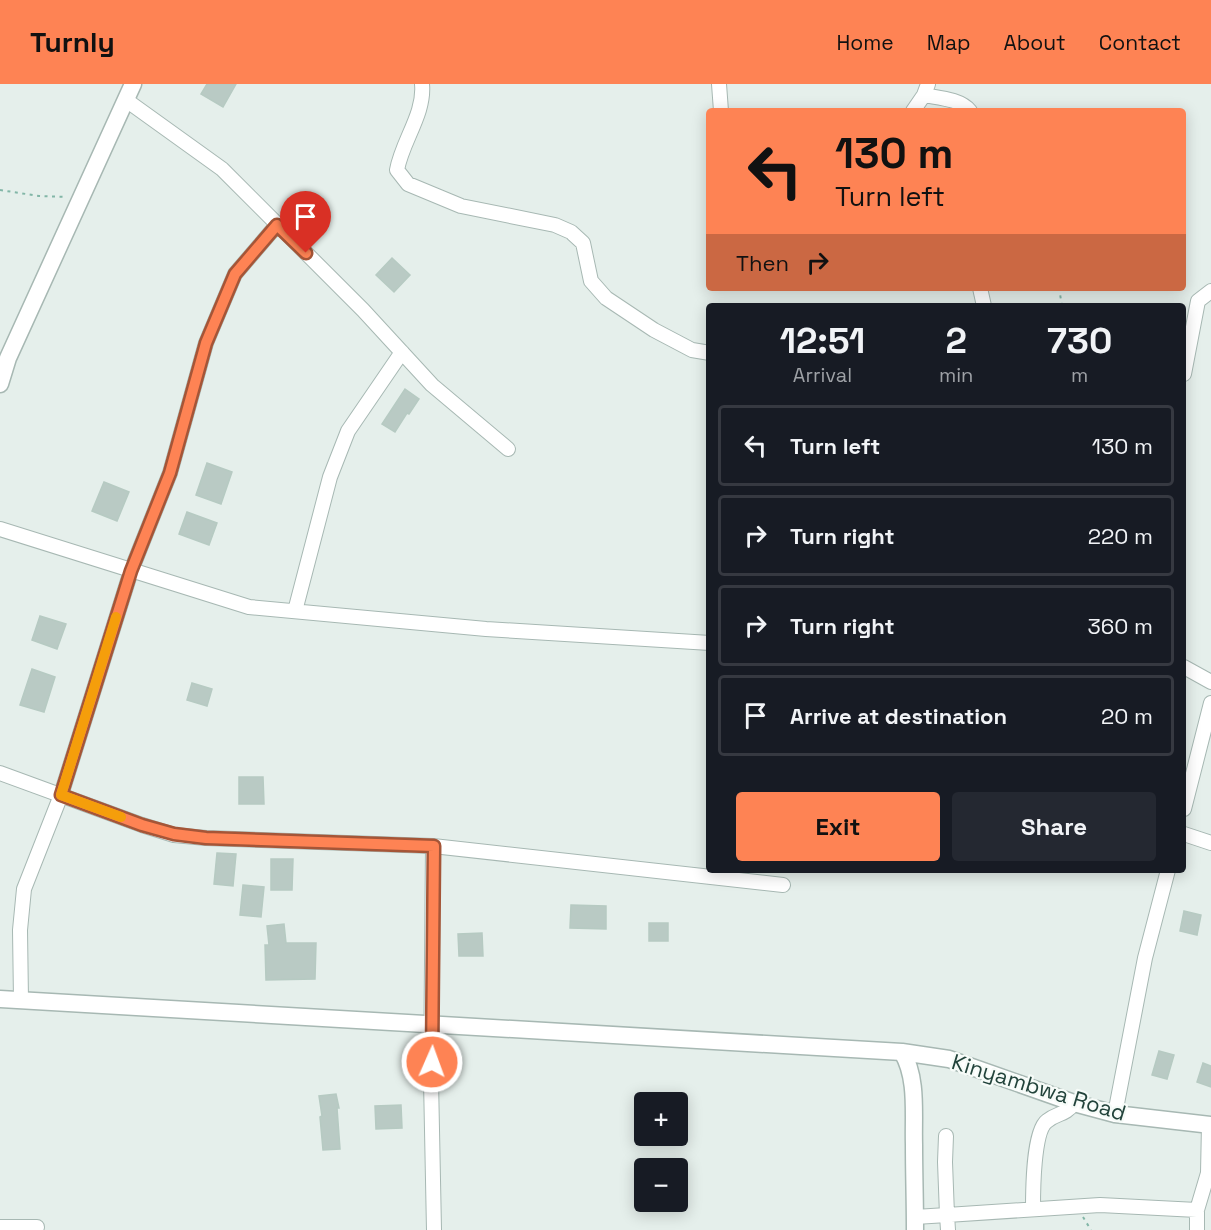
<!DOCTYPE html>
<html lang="en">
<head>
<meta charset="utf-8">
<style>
	body { margin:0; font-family:"Space Grotesk",sans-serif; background:#242831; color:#f1f3f6; height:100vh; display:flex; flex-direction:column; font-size:22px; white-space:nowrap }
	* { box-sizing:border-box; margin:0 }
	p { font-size:20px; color:#9ea1a6 }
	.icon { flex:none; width:33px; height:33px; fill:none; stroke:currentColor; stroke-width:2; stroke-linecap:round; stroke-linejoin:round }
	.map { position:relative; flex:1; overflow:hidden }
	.sheet { position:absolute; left:706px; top:219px; width:480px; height:570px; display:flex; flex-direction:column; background:#171b24; border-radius:6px; box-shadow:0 3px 15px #0003 }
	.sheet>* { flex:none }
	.top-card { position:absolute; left:706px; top:24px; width:480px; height:183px; border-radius:6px; box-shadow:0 3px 15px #0003; background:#fe8354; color:#111; overflow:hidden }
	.tools { position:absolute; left:634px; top:1008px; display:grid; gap:12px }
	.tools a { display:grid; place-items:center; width:54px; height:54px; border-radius:6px; background:#171b24; box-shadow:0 3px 15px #0003; font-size:30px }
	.pin { position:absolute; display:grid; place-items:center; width:51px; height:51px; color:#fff; margin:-62px -26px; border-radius:50% 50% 50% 0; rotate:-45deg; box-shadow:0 0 6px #0007 }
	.pin .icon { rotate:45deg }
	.me { position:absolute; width:66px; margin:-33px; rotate:2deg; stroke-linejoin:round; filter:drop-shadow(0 0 4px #0008) }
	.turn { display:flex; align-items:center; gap:21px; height:126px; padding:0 30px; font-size:27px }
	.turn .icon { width:78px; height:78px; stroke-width:2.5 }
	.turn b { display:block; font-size:42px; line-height:51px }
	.then { display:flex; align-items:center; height:57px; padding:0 30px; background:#0003; gap:12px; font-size:22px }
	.eta { display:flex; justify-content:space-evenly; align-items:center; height:102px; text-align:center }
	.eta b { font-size:36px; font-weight:800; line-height:42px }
	.primary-button { display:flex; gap:12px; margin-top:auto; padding:12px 30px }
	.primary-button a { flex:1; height:69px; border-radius:6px; background:#fe8354; color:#111; font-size:24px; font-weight:800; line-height:69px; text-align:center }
	.primary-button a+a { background:#242831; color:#f1f3f6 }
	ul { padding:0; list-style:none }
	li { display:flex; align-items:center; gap:18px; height:81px; margin:0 12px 9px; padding:0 18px; border:3px solid #363941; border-radius:6px }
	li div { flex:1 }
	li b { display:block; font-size:22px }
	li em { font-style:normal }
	header { display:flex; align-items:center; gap:36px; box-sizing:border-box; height:84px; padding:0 30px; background:#fe8354; color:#111 }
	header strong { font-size:28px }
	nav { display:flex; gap:33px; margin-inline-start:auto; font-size:21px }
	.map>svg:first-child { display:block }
	.building { fill:#b9cac4; stroke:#b6cac2; stroke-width:1.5 }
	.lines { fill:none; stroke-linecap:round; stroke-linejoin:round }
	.minor-casing { stroke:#a7b8b3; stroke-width:16 }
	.tertiary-casing { stroke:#a7b8b3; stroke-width:19 }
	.path { stroke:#82b6a7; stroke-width:2; stroke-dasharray:3 4.5; stroke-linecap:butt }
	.minor { stroke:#fff; stroke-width:14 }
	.tertiary { stroke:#fff; stroke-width:16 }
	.route-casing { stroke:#a55537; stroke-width:15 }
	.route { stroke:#fe8354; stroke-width:10 }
	.slow { stroke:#f59e0b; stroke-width:10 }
	.labels { text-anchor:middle; stroke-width:4.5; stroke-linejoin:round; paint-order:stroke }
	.street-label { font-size:22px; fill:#22433b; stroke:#f6fbf8 }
</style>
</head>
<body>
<header>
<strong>Turnly</strong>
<nav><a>Home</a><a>Map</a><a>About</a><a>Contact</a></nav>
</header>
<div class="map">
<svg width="1211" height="1146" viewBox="0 0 1211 1146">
	<rect width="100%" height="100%" fill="#e5efeb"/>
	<!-- building -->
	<path class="building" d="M207,0H236L223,23L201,10Z
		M392,174L410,191L394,208L376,191Z
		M405,305L419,315L409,330L407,329L395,348L382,340Z
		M207,379L232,388L221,420L196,411Z
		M104,398L129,408L117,437L92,427Z
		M187,428L217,439L209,461L179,450Z
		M40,532L66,540L57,565L32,556Z
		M32,585L55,593L44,628L20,621Z
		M192,599L212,605L207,622L187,616Z
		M239,693H263L264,720H239Z
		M217,769L236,770L233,802L214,800Z
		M271,775H293L292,806H271Z
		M243,801L264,803L261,833L240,831Z
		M571,821L606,822V845L570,844Z
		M1184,827L1201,831L1197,851L1180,847Z
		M649,839H668V857H649Z
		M284,840L286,859H316L315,895L266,896L265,861H269L267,842Z
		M482,849L483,872H459L458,850Z
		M1159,967L1174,971L1167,995L1152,991Z
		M1203,979L1211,982V1003L1197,998Z
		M336,1010L339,1024H337L340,1065L323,1066L320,1033L322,1032L319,1012Z
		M401,1021L402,1044L376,1045L375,1022Z"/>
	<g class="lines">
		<defs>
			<path id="minor" d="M422,0C425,30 402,57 397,86L408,100L461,122L555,141L571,148L583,159L591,197L606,214L654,246L692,266L710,269
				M719,0L721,27
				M924,11C939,14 960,15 970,27
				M126,16L222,85L363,226L432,301L508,365
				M913,27L924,11L928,0
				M980,204L984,222
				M1184,290L1198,217L1211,207
				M0,445L249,523L486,545L710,559
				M295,527L330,393L348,347L402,268
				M1184,583L1211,598
				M0,689L142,741L174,751L206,754L433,762L783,801
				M1184,725L1211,619
				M1184,750L1211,759
				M433,762L431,996L434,1146
				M21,916L20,846L24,805L61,711L131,487L170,389L206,259L235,190L277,141
				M1115,1030L1145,874L1168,786
				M946,1052L945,1078L947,1131L1100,1121L1197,1126
				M1033,1125C1033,1108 1033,1047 1047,1037C1058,1028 1065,1032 1074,1019
				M915,1133L947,1131L948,1146
				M0,1143H37
				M1197,1146V1126L1208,1089L1209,1041"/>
			<path id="tertiary" d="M0,300L8,274L133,0
				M0,915L902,968C918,994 913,1031 914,1061C914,1089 915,1118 915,1146
				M902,968L949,975L1074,1019L1115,1030L1211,1041"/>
		</defs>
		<!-- minor casing -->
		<use href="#minor" class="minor-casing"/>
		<!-- tertiary casing -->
		<use href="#tertiary" class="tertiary-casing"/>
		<!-- path -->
		<path class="path" d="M0,106L39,112L67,113
			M1059,204L1062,222
			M1083,1133L1091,1146"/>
		<!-- minor -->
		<use href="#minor" class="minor"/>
		<!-- tertiary -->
		<use href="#tertiary" class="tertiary"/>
	</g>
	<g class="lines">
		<defs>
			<path id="route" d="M306,169L277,141L235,190L206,259L170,389L131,487L61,711L142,741L174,750L206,754L434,762L432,978"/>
		</defs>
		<!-- route casing -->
		<use href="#route" class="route-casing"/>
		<!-- route -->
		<use href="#route" class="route"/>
		<!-- slow -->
		<path class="slow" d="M116,533L61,711L121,733"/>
	</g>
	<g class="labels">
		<!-- street labels -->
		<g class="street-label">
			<text transform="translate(1039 1003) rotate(17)" y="8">Kinyambwa Road</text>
		</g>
	</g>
</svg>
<div class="tools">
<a>+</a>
<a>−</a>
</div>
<div class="pin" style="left:306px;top:169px;background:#d93025"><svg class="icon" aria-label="arrive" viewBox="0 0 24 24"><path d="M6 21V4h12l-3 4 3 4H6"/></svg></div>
<svg class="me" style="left:432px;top:978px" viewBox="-20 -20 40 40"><circle r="17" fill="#fe8354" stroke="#fff" stroke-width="3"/><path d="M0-11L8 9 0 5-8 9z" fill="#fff"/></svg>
<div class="top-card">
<div class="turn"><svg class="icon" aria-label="left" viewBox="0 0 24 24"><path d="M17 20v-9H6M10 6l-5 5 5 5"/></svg><div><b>130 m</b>Turn left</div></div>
<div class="then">Then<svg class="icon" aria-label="right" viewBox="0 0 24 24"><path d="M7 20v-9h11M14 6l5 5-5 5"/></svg></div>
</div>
<section class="sheet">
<div class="eta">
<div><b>12:51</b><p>Arrival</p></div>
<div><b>2</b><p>min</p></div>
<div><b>730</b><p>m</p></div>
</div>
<ul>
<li><svg class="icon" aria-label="left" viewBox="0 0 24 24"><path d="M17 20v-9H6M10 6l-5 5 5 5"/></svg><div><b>Turn left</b></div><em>130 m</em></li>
<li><svg class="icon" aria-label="right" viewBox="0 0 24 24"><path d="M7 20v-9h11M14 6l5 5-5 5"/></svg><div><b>Turn right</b></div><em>220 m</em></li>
<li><svg class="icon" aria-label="right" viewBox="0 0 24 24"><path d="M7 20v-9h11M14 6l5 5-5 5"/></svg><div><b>Turn right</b></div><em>360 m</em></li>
<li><svg class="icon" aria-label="arrive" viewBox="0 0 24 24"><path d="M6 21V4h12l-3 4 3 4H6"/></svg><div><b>Arrive at destination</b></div><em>20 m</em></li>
</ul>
<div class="primary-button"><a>Exit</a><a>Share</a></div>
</section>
</div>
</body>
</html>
